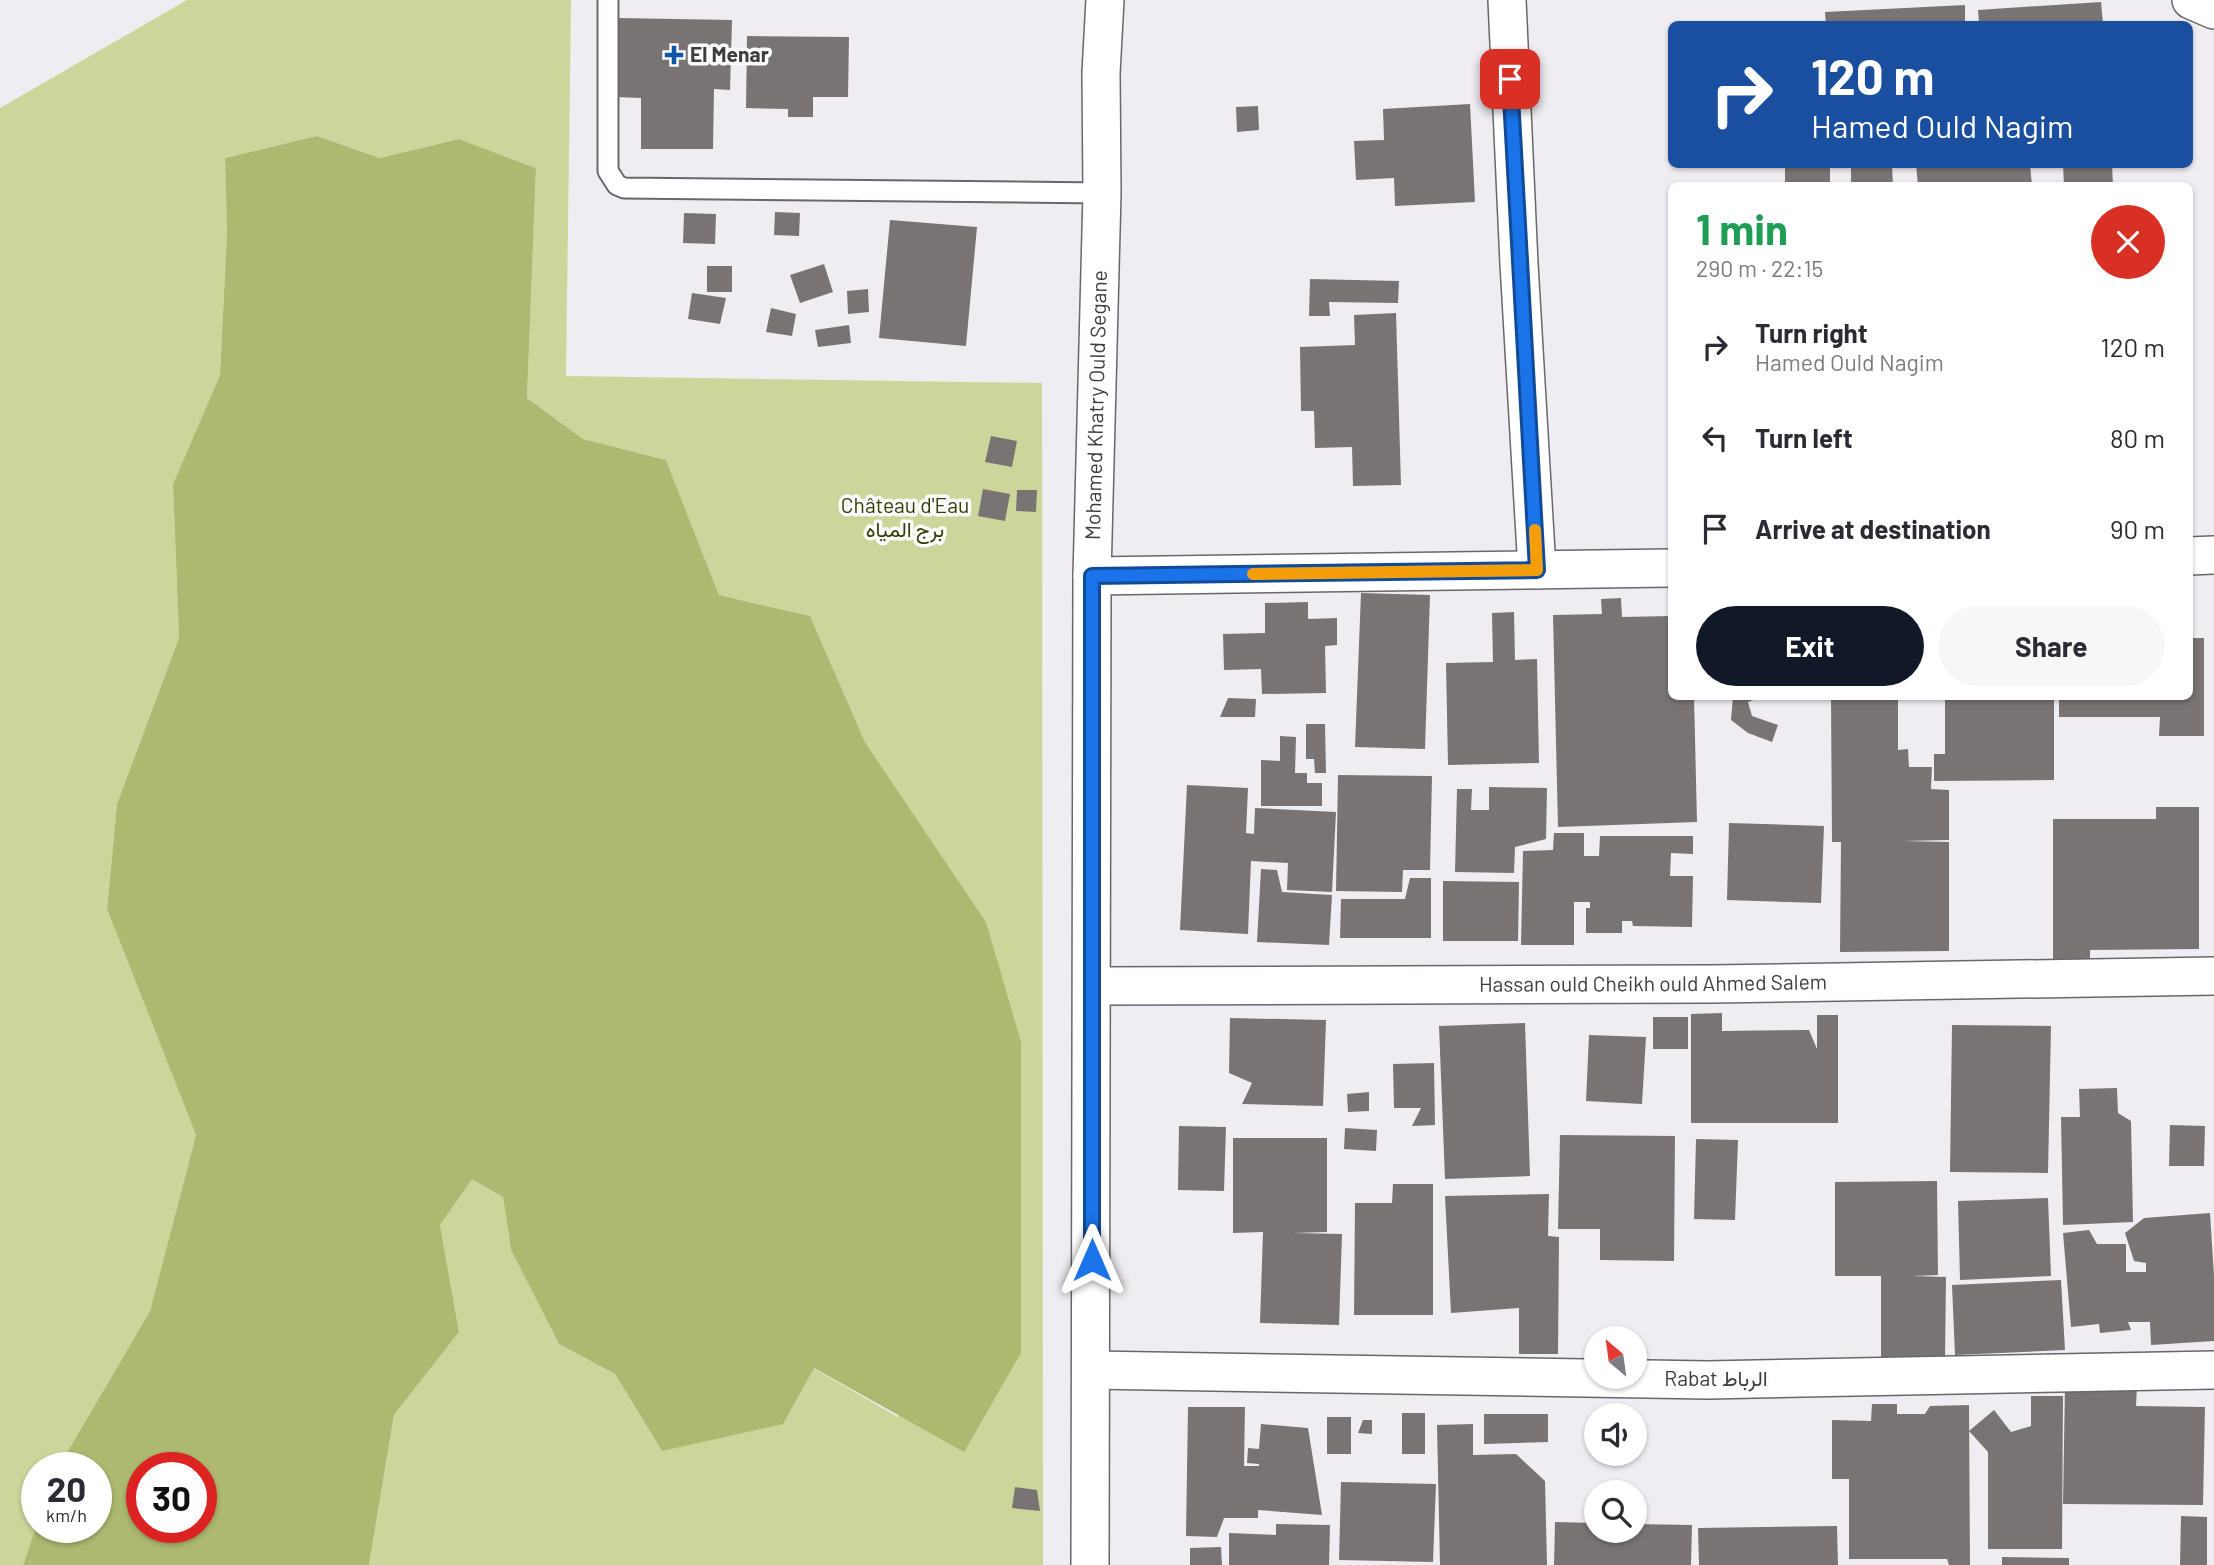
<!DOCTYPE html>
<html lang="en">
<head>
<meta charset="utf-8">
<style>
	body { margin:0; font-family:Barlow,Vazirmatn,sans-serif; background:#f7f7f7; color:#2b2b33; height:100vh; display:flex; flex-direction:column; font-size:26px; white-space:nowrap }
	* { box-sizing:border-box; margin:0 }
	p { font-size:23px; color:#7c7c81 }
	.icon { flex:none; width:38px; height:38px; fill:none; stroke:currentColor; stroke-width:2; stroke-linecap:round; stroke-linejoin:round }
	.map { position:relative; flex:1; overflow:hidden }
	.side { position:absolute; left:1668px; top:182px; width:525px; height:518px; display:flex; flex-direction:column; background:#fff; border-radius:10px; box-shadow:0 2px 5px #0004 }
	.side>* { flex:none }
	.top-card { position:absolute; left:1668px; top:21px; width:525px; height:147px; border-radius:10px; box-shadow:0 2px 5px #0004; background:#1a4fa0; color:#fff; overflow:hidden }
	.needle { width:46px; rotate:331deg }
	.buttons { position:absolute; left:1584px; top:1326px; display:grid; gap:14px }
	.buttons a { display:grid; place-items:center; width:63px; height:63px; border-radius:50%; background:#fff; box-shadow:0 2px 5px #0004; font-size:35px }
	.speed { position:absolute; left:21px; top:1452px; display:flex; gap:14px; font-size:35px; font-weight:700; text-align:center }
	.speed>* { display:grid; place-content:center; width:91px; height:91px; border-radius:50%; background:#fff; box-shadow:0 2px 5px #0004; line-height:1 }
	.speed small { font-size:18px; font-weight:400 }
	.speed .limit { border:10px solid #d22; background:#fff; color:#111 }
	.pin { position:absolute; display:grid; place-items:center; width:60px; height:60px; color:#fff; margin:-30px; border-radius:14px; box-shadow:0 4px 10px #0006 }
	.me { position:absolute; width:77px; margin:-38px; rotate:0deg; stroke-linejoin:round; filter:drop-shadow(0 0 5px #0008) }
	.turn { display:flex; align-items:center; gap:24px; height:147px; padding:0 28px; font-size:32px }
	.turn .icon { width:91px; height:91px; stroke-width:2.5 }
	.turn b { display:block; font-size:49px; line-height:60px }
	.round { display:grid; place-items:center; flex:none; width:74px; height:74px; border-radius:37px; background:#f7f7f7 }
	.head { display:flex; align-items:center; justify-content:space-between; height:119px; padding:0 28px }
	h1 { font-size:42px; font-weight:700; line-height:52px; color:#1e9e55 }
	.action { display:flex; gap:14px; margin-top:auto; padding:14px 28px }
	.action a { flex:1; height:80px; border-radius:42px; background:#111827; color:#fff; font-size:28px; font-weight:700; line-height:80px; text-align:center }
	.action a+a { background:#f7f7f7; color:#2b2b33 }
	ul { padding:0; list-style:none }
	li { display:flex; align-items:center; gap:21px; height:91px; padding:0 28px }
	li div { flex:1 }
	li b { display:block; font-size:26px }
	li em { font-style:normal }
	.map>svg:first-child { display:block }
	.green { fill:#ccd69a }
	.forest { fill:#adb970; fill-rule:evenodd }
	.building { fill:#797473 }
	.lines { fill:none; stroke-linecap:round; stroke-linejoin:round }
	.service-casing { stroke:#69676b; stroke-width:23 }
	.minor-casing { stroke:#69676b; stroke-width:40 }
	.service { stroke:#fff; stroke-width:19 }
	.minor { stroke:#fff; stroke-width:37 }
	.route-casing { stroke:#114b97; stroke-width:18 }
	.route { stroke:#1a73e8; stroke-width:12 }
	.slow { stroke:#f59e0b; stroke-width:12 }
	.poi-dot { fill:#0f57a6; stroke:#fcfbfe; stroke-width:2.5 }
	.labels { text-anchor:middle; stroke-width:7; stroke-linejoin:round; paint-order:stroke }
	.poi-label { font-size:21px; font-weight:bold; fill:#3d3c3e; stroke:#fcfbfe; text-anchor:start }
	.street-label { font-size:21px; fill:#3d3c3e; stroke:#fcfbfe }
	.park-label { font-size:21px; fill:#373d03; stroke:#fcfbfe }
</style>
</head>
<body>
<div class="map">
<svg width="2214" height="1565" viewBox="0 0 2214 1565">
	<rect width="100%" height="100%" fill="#efedf2"/>
	<!-- green -->
	<path class="green" d="M187,0H571L566,376L1042,383L1043,1565H369L394,1415L459,1332L440,1225L472,1178L503,1197L511,1250L559,1344L615,1374L662,1451L813,1368L898,1417L986,922L865,742L810,616L719,595L666,460L583,439L527,398L536,168L459,139L380,158L317,136L225,158L227,232L220,375L173,484L179,638L117,804L107,909L196,1135L150,1311L58,1468H37V1524L23,1565H0V108Z"/>
	<!-- forest -->
	<path class="forest" d="M317,136L380,158L459,139L536,168L527,398L583,439L666,460L719,595L810,616L865,742L986,922L1021,1042V1353L964,1452L814,1368L783,1424L662,1451L615,1374L559,1344L511,1250L503,1197L472,1179L440,1225L459,1332L394,1415L369,1565H23L37,1524V1528H96V1468H58L150,1311L196,1135L107,909L117,804L179,638L173,484L220,375L227,232L225,158ZM142,1468H201V1528H142Z"/>
	<!-- building -->
	<path class="building" d="M2101,2L2103,24H1979L1978,10Z
		M1965,5V24H1826L1825,12Z
		M618,18L732,20L730,90L714,89L713,149H641V98L617,97Z
		M747,36L849,37L848,97H813V117H788V109L746,108Z
		M1470,104L1475,202L1395,206L1394,178L1356,180L1354,141L1384,140L1383,109Z
		M1258,106L1259,130L1237,132L1236,107Z
		M1785,164H1830V186H1785Z
		M1851,164H1892L1893,186H1851Z
		M1916,164H2030L2032,186H1918Z
		M2063,164H2112L2113,186H2064Z
		M775,212L800,213L799,236L774,235Z
		M684,213L716,214L715,244L683,243Z
		M890,220L977,227L966,346L879,338Z
		M824,264L833,292L800,303L790,275Z
		M707,266H732V292H707Z
		M1310,279L1399,281L1398,303L1329,302L1330,316H1309Z
		M868,289L869,312L848,314L847,291Z
		M692,293L726,298L720,324L688,319Z
		M771,308L796,314L792,336L766,332Z
		M1396,313L1401,485L1353,486L1352,447L1315,448L1314,411H1301L1300,347L1355,345L1354,315Z
		M849,325L851,343L818,347L815,330Z
		M991,436L1017,441L1012,467L985,462Z
		M983,489L1010,494L1005,521L978,516Z
		M1017,490H1037L1036,512L1016,511Z
		M1361,593L1430,595L1425,749L1355,747Z
		M1621,598L1622,617L1671,616V696H1694L1697,822L1558,827L1553,615L1602,614L1601,599Z
		M1308,602V619L1337,618V645L1325,646L1326,693L1262,694L1261,669L1224,670L1223,634L1265,633V603Z
		M1514,612L1515,660L1537,659L1539,763L1448,765L1446,663L1493,662L1492,613Z
		M2189,638H2204V736H2159L2160,717H2059V696H2189Z
		M1733,696H1764L1748,702L1752,716L1778,725L1772,742L1748,733L1731,720Z
		M1831,696H1898V750L1908,749L1909,767H1932L1931,789L1949,790V840L1903,841L1949,842V951L1840,952L1841,842H1832Z
		M1945,696H2054V780L1934,781V754H1945Z
		M1228,698L1256,699L1255,717H1220Z
		M1306,724H1325L1326,773H1315L1314,759H1306Z
		M1280,736L1296,737L1295,773H1307V783H1322V806H1261V760L1280,761Z
		M1338,775L1432,776L1430,870H1403L1402,892L1336,891Z
		M1187,785L1248,788L1246,833L1254,834L1255,808L1336,812L1332,892L1287,890L1288,863L1251,861L1248,934L1180,930Z
		M1489,787L1547,788L1546,839L1515,847L1514,873L1455,872L1457,789H1472L1471,810H1489Z
		M2156,807H2199V949L2090,950V964H2053V819H2156Z
		M1729,823L1824,826L1821,903L1727,900Z
		M1554,833H1584V856H1599L1600,836H1693V854L1671,853L1670,876H1693L1692,927L1633,926L1632,921H1622V933H1586V908H1590V902H1574V945H1521L1523,851L1553,850Z
		M1261,869L1277,870L1282,892L1332,895L1329,945L1257,942Z
		M1410,878H1431V938H1340L1341,899H1405Z
		M1443,881L1519,882L1518,941H1443Z
		M1722,1013V1031L1809,1030L1817,1049V1015H1838V1123H1691V1014Z
		M1653,1017H1688V1049H1653Z
		M1230,1018L1326,1020L1323,1106L1242,1104L1252,1083L1229,1073Z
		M1525,1023L1530,1176L1445,1179L1439,1026Z
		M1952,1025L2051,1026L2048,1173L1950,1172Z
		M1589,1035L1646,1037L1642,1104L1586,1101Z
		M1434,1063L1435,1125L1412,1126L1421,1108H1394L1393,1064Z
		M2117,1088L2118,1113L2131,1121L2133,1222L2063,1225L2061,1117H2080L2079,1089Z
		M1369,1092V1111L1348,1112L1347,1094Z
		M2170,1125L2205,1126L2204,1166H2169Z
		M1179,1126L1226,1127L1224,1191L1178,1190Z
		M1345,1128L1377,1130L1376,1151L1344,1149Z
		M1560,1135L1675,1136L1674,1261L1600,1260V1229H1558Z
		M1233,1138H1327V1232L1293,1233L1342,1234L1339,1325L1260,1323L1263,1232L1233,1233Z
		M1696,1139L1738,1140L1735,1220L1694,1219Z
		M1937,1181L1938,1275L1912,1276L1946,1277L1945,1361L1881,1360V1276H1835V1182Z
		M1393,1184H1433V1315H1354L1355,1203H1392Z
		M1549,1194L1548,1236L1559,1237L1558,1354H1519V1308L1451,1313L1445,1196Z
		M2048,1198L2051,1276L1960,1280L1958,1201Z
		M2210,1213L2214,1276V1341L2151,1345L2150,1322H2128L2131,1330L2100,1333L2099,1324L2071,1327L2063,1233L2089,1230L2097,1244H2126V1272H2146V1263L2134,1261L2125,1233L2144,1218Z
		M2061,1280L2065,1350L1955,1355L1952,1285Z
		M2065,1385L2137,1386L2136,1406L2205,1407L2203,1505L2063,1504Z
		M2031,1396H2063L2062,1549H1988V1452L1969,1431L1994,1410L2011,1432L2031,1426Z
		M1872,1404H1897V1414H1925L1930,1406L1969,1405L1970,1565H1949L1947,1559H1849V1479H1832V1420L1871,1421Z
		M1188,1407H1245L1244,1466H1259V1464L1247,1463L1248,1448L1259,1449L1261,1424L1308,1428L1322,1515L1258,1510V1518H1224L1217,1537L1186,1536Z
		M1402,1413H1425V1454H1402Z
		M1484,1414H1548V1442L1484,1444Z
		M1327,1417H1351V1454H1327Z
		M1363,1420H1372V1434L1358,1433Z
		M1473,1424V1455L1516,1454L1545,1481L1547,1565H1440L1437,1425Z
		M1341,1482L1436,1484L1433,1562L1339,1560Z
		M1015,1487L1037,1490L1040,1511L1012,1508Z
		M2181,1516L2207,1517V1565H2180Z
		M1555,1522L1596,1523V1531H1634V1524L1692,1525L1691,1565H1554Z
		M1276,1524L1330,1525L1329,1565H1229V1533L1276,1535Z
		M1837,1526L1838,1565H1699L1698,1528Z
		M1221,1547L1222,1565H1190V1548Z
		M2002,1557L2069,1558V1565H2002Z"/>
	<g class="lines">
		<defs>
			<path id="service" d="M608,0V171L617,185L624,188L1102,193"/>
			<g id="minor">
				<path d="M1507,0L1519,264L1537,570"/>
				<path d="M2191,0L2214,10"/>
				<path d="M2189,556L2214,555"/>
				<path d="M1092,576L1671,568"/>
				<path id="s1" d="M1093,986L1711,984L2214,976"/>
				<path d="M1092,1370L1708,1380L2214,1370"/>
				<path id="s2" d="M1090,1565L1092,576L1102,193L1101,73L1105,0"/>
			</g>
		</defs>
		<!-- service casing -->
		<use href="#service" class="service-casing"/>
		<!-- minor casing -->
		<use href="#minor" class="minor-casing"/>
		<!-- service -->
		<use href="#service" class="service"/>
		<!-- minor -->
		<use href="#minor" class="minor"/>
	</g>
	<g class="lines">
		<defs>
			<path id="route" d="M1092,1260V576L1537,570L1510,79"/>
		</defs>
		<!-- route casing -->
		<use href="#route" class="route-casing"/>
		<!-- route -->
		<use href="#route" class="route"/>
		<!-- slow -->
		<path class="slow" d="M1253,574L1537,570L1535,530"/>
	</g>
	<!-- markers -->
	<path class="poi-dot" d="M670.5 44.5h7v7h7v7h-7v7h-7v-7h-7v-7h7z"/>
	<g class="labels">
		<!-- poi labels -->
		<g class="poi-label">
			<text x="690" y="62">El Menar</text>
		</g>
		<!-- street labels -->
		<g class="street-label">
			<text dy="7" stroke="none"><textPath href="#s2" startOffset="1160">Mohamed Khatry Ould Segane</textPath></text>
			<text dy="7" stroke="none"><textPath href="#s1" startOffset="560">Hassan ould Cheikh ould Ahmed Salem</textPath></text>
			<text x="1716" y="1386">Rabat الرباط</text>
		</g>
		<!-- park labels -->
		<g class="park-label">
			<text x="905" y="513">Château d'Eau<tspan x="905" dy="24">برج المياه</tspan></text>
		</g>
	</g>
</svg>
<div class="buttons">
<a><svg class="needle" viewBox="-14 -14 28 28"><path d="M0-13l5 13h-10z" fill="#e53935"/><path d="M0 13l5-13h-10z" fill="#7c7c81"/></svg></a>
<a><svg class="icon" aria-label="sound" viewBox="0 0 24 24"><path d="M4 9h4l5-4v14l-5-4H4zM17 9q2 3 0 6"/></svg></a>
<a><svg class="icon" aria-label="search" viewBox="0 0 24 24"><circle cx="10" cy="10" r="6"/><path d="M15 15l6 6"/></svg></a>
</div>
<div class="speed"><div>20<small>km/h</small></div><div class="limit">30</div></div>
<div class="pin" style="left:1510px;top:79px;background:#d93025"><svg class="icon" aria-label="arrive" viewBox="0 0 24 24"><path d="M6 21V4h12l-3 4 3 4H6"/></svg></div>
<svg class="me" style="left:1092px;top:1260px" viewBox="-20 -20 40 40"><path d="M0-17L14 15 0 8-14 15z" fill="#1a73e8" stroke="#fff" stroke-width="4"/></svg>
<div class="top-card">
<div class="turn"><svg class="icon" aria-label="right" viewBox="0 0 24 24"><path d="M7 20v-9h11M14 6l5 5-5 5"/></svg><div><b>120 m</b>Hamed Ould Nagim</div></div>
</div>
<section class="side">
<div class="head"><div><h1>1 min</h1><p>290 m · 22:15</p></div><a class="round" style="background:#d93025;color:#fff"><svg class="icon" aria-label="close" viewBox="0 0 24 24"><path d="M6 6l12 12M18 6L6 18"/></svg></a></div>
<ul>
<li><svg class="icon" aria-label="right" viewBox="0 0 24 24"><path d="M7 20v-9h11M14 6l5 5-5 5"/></svg><div><b>Turn right</b><p>Hamed Ould Nagim</p></div><em>120 m</em></li>
<li><svg class="icon" aria-label="left" viewBox="0 0 24 24"><path d="M17 20v-9H6M10 6l-5 5 5 5"/></svg><div><b>Turn left</b></div><em>80 m</em></li>
<li><svg class="icon" aria-label="arrive" viewBox="0 0 24 24"><path d="M6 21V4h12l-3 4 3 4H6"/></svg><div><b>Arrive at destination</b></div><em>90 m</em></li>
</ul>
<div class="action"><a>Exit</a><a>Share</a></div>
</section>
</div>
</body>
</html>
